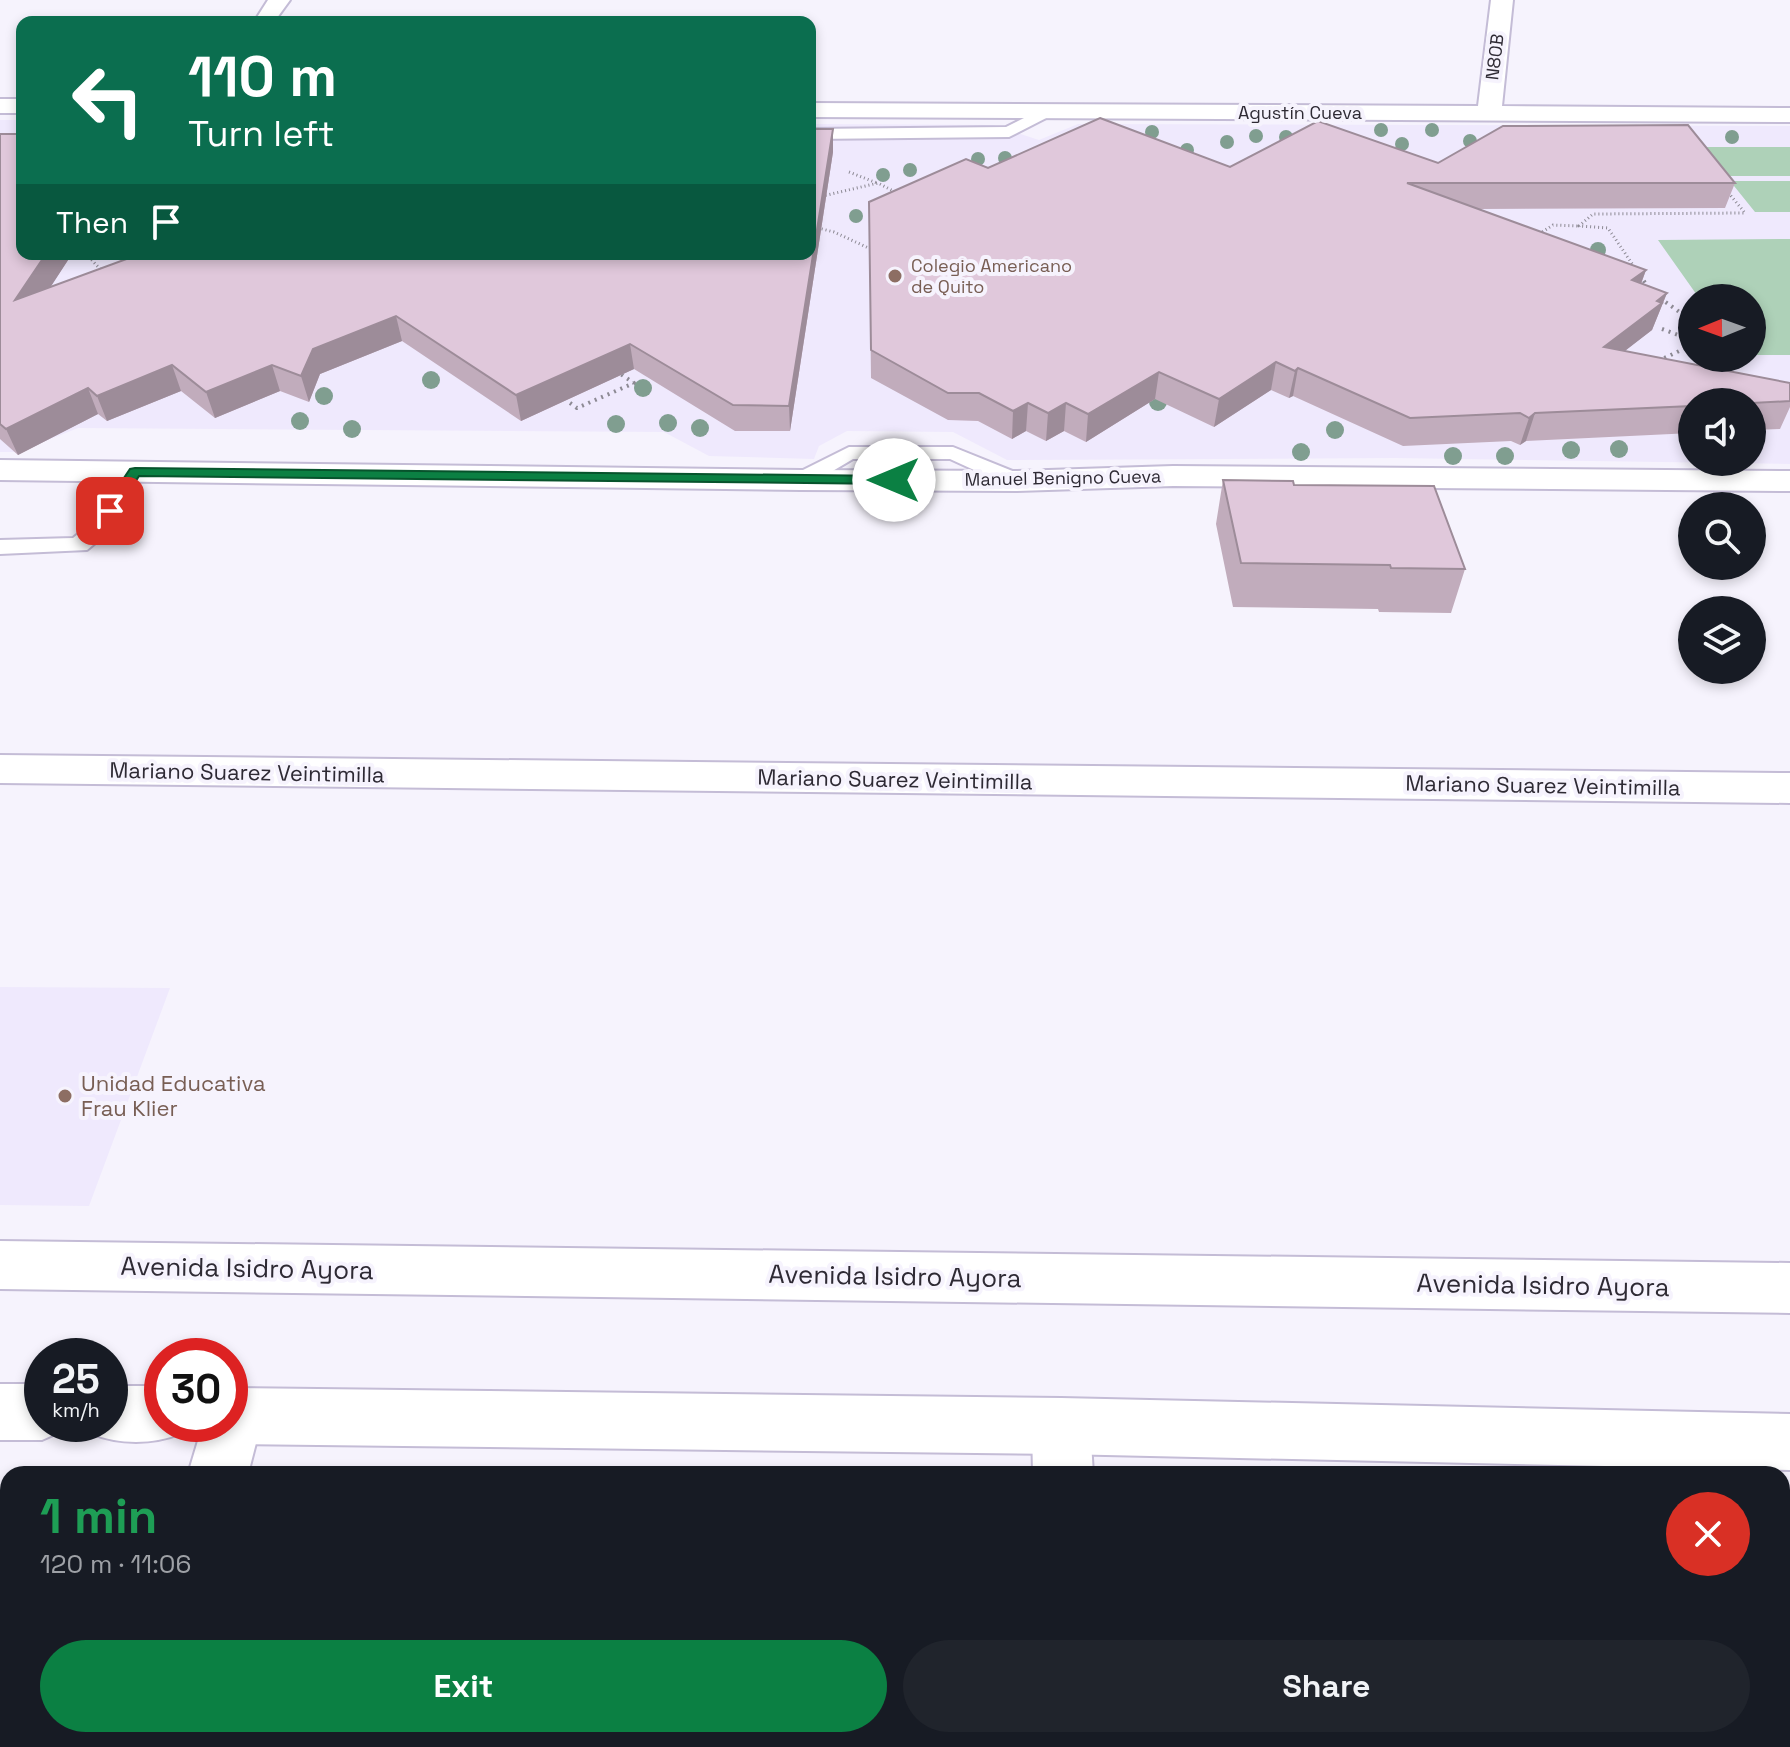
<!DOCTYPE html>
<html lang="en">
<head>
<meta charset="utf-8">
<style>
	body { margin:0; font-family:"Space Grotesk",sans-serif; background:#20242c; color:#f1f3f6; height:100vh; display:flex; flex-direction:column; font-size:30px; white-space:nowrap }
	* { box-sizing:border-box; margin:0 }
	p { font-size:26px; color:#9ea1a6 }
	.icon { flex:none; width:44px; height:44px; fill:none; stroke:currentColor; stroke-width:2; stroke-linecap:round; stroke-linejoin:round }
	.map { position:relative; flex:1; overflow:hidden }
	.panel { position:absolute; left:0px; top:1466px; width:1790px; height:282px; display:flex; flex-direction:column; background:#171b24; border-radius:24px 24px 0 0; box-shadow:0 4px 12px #0003 }
	.panel>* { flex:none }
	.top-card { position:absolute; left:16px; top:16px; width:800px; height:244px; border-radius:16px; box-shadow:0 4px 12px #0003; background:#0b6e4f; color:#fff; overflow:hidden }
	.needle { width:52px; rotate:269deg }
	.tools { position:absolute; left:1678px; top:284px; display:grid; gap:16px }
	.tools a { display:grid; place-items:center; width:88px; height:88px; border-radius:50%; background:#171b24; box-shadow:0 4px 12px #0003; font-size:40px }
	.speed { position:absolute; left:24px; top:1338px; display:flex; gap:16px; font-size:40px; font-weight:700; text-align:center }
	.speed>* { display:grid; place-content:center; width:104px; height:104px; border-radius:50%; background:#171b24; box-shadow:0 4px 12px #0003; line-height:1 }
	.speed small { font-size:20px; font-weight:400 }
	.speed .limit { border:12px solid #d22; background:#fff; color:#111 }
	.pin { position:absolute; display:grid; place-items:center; width:68px; height:68px; color:#fff; margin:-34px; border-radius:16px; box-shadow:0 4px 12px #0006 }
	.me { position:absolute; width:88px; margin:-44px; rotate:270deg; stroke-linejoin:round; filter:drop-shadow(0 0 6px #0008) }
	.turn { display:flex; align-items:center; gap:28px; height:168px; padding:0 40px; font-size:36px }
	.turn .icon { width:104px; height:104px; stroke-width:2.5 }
	.turn b { display:block; font-size:56px; line-height:68px }
	.then { display:flex; align-items:center; height:76px; padding:0 40px; background:#0003; gap:16px; font-size:30px }
	.round { display:grid; place-items:center; flex:none; width:84px; height:84px; border-radius:42px; background:#20242c }
	.overview { display:flex; align-items:center; justify-content:space-between; height:136px; padding:0 40px }
	h1 { font-size:48px; font-weight:700; line-height:60px; color:#1e9e55 }
	.action { display:flex; gap:16px; margin-top:auto; padding:16px 40px }
	.action a { flex:1; height:92px; border-radius:48px; background:#0b8043; color:#fff; font-size:32px; font-weight:700; line-height:92px; text-align:center }
	.action a+a { background:#20242c; color:#f1f3f6 }
	.map>svg:first-child { display:block }
	.built { fill:#efe9fd; fill-rule:evenodd }
	.green { fill:#aed1b8 }
	.lines { fill:none; stroke-linecap:round; stroke-linejoin:round }
	.service-casing { stroke:#c4bcd6; stroke-width:4 }
	.minor-casing { stroke:#c4bcd6; stroke-width:4 }
	.tertiary-casing { stroke:#c4bcd6; stroke-width:4 }
	.path-far1 { stroke:#8d8a94; stroke-width:3; stroke-dasharray:1 3; stroke-linecap:butt }
	.path { stroke:#8d8a94; stroke-width:4; stroke-dasharray:2 5; stroke-linecap:butt }
	.service { fill:#fff; fill-rule:evenodd }
	.minor { fill:#fff; fill-rule:evenodd }
	.tertiary { fill:#fff; fill-rule:evenodd }
	.tree { fill:#809e90 }
	.wall { fill:#c1acbc }
	.shaded-wall { fill:#9d8c99 }
	.building { fill:#e0c8db; stroke:#9d8c99; stroke-width:2 }
	.route { fill:#0b8043; stroke:#07532c; stroke-width:2 }
	.education-dot { fill:#8d6e63; stroke:#f6f3fd; stroke-width:3 }
	.labels { text-anchor:middle; stroke-width:8; stroke-linejoin:round; paint-order:stroke }
	.far-street-label { font-size:18px; fill:#2e2a34; stroke:#f6f3fd }
	.far-education-label { font-size:18px; fill:#785e54; stroke:#f6f3fd; text-anchor:start }
	.street-label { font-size:22px; fill:#2e2a34; stroke:#f6f3fd }
	.education-label { font-size:22px; fill:#785e54; stroke:#f6f3fd; text-anchor:start }
	.near-street-label { font-size:26px; fill:#2e2a34; stroke:#f6f3fd }
</style>
</head>
<body>
<div class="map">
<svg width="1790" height="1747" viewBox="0 0 1790 1747">
	<rect width="100%" height="100%" fill="#f6f3fd"/>
	<!-- built -->
	<path class="built" d="M0,120H22V254H810V124L993,125L1039,140L1078,124L1790,126V464L1395,458L1007,460L953,432L847,431L819,446L814,459L709,456L664,432L78,428L18,452H0ZM1692,298H1752V358H1692ZM1692,402H1752V462H1692Z
		M0,987L170,988L89,1206L0,1205Z"/>
	<!-- green -->
	<path class="green" d="M1703,147H1790V176H1726Z
		M1730,181H1790V212H1755Z
		M1790,239V355H1752V298H1699L1658,240Z"/>
	<g class="lines">
		<defs>
			<path id="service" d="M1048,106L1054,108V114L1009,137L810,139V129L1006,127Z
				M849,447H953L1025,476L1028,481L1017,488L1009,486L950,459H853L809,485L801,487L790,480L793,475Z
				M135,466L146,472L105,535L87,550L0,554V540L73,538L89,525L127,467Z"/>
			<path id="minor" d="M268,0H290L274,22H254Z
				M1491,0H1513L1502,106L1790,108V122L810,117V103L1478,106Z
				M0,99H22V113H0Z
				M0,460L801,470L1017,471L1173,466L1790,471V491L1173,486L1017,491L801,490L0,480Z
				M0,755L1790,773V803L0,783Z
				M234,1388L254,1396L263,1416L248,1474H188L203,1424H230V1390Z
				M1061,1398L1081,1406L1090,1426L1093,1474H1033L1032,1426L1041,1406Z
				M105,1740H171L169,1747H103Z
				M486,1740H552L551,1747H485Z
				M1046,1740H1112V1747H1046Z"/>
			<path id="tertiary" d="M0,1241L1790,1263V1313L0,1289Z
				M0,1384H42V1424H66L62,1431L42,1440H0Z
				M110,1386H162V1424H186L182,1433C153,1445 119,1445 90,1433L86,1424H110Z
				M230,1388L1061,1398L1790,1414V1470L1061,1454L230,1444L210,1436L205,1424H230Z"/>
		</defs>
		<!-- service casing -->
		<use href="#service" class="service-casing"/>
		<!-- minor casing -->
		<use href="#minor" class="minor-casing"/>
		<!-- tertiary casing -->
		<use href="#tertiary" class="tertiary-casing"/>
		<!-- path-far1 -->
		<path class="path-far1" d="M849,172L877,183
			M810,199L878,183L897,193
			M810,226L834,232L875,251
			M1539,234L1553,225L1579,226
			M86,254L102,271
			M1641,277L1608,228L1579,226L1593,214L1745,213L1727,191"/>
		<!-- path -->
		<path class="path" d="M1640,275L1649,289
			M1660,298L1692,321
			M1662,329L1692,340
			M1716,358L1724,376
			M1658,361L1692,345
			M570,403L577,408L634,383L616,371"/>
		<!-- service -->
		<use href="#service" class="service"/>
		<!-- minor -->
		<use href="#minor" class="minor"/>
		<!-- tertiary -->
		<use href="#tertiary" class="tertiary"/>
	</g>
	<!-- trees -->
	<g class="tree">
		<circle cx="1381" cy="130" r="7"/>
		<circle cx="1432" cy="130" r="7"/>
		<circle cx="1152" cy="132" r="7"/>
		<circle cx="1256" cy="136" r="7"/>
		<circle cx="1286" cy="137" r="7"/>
		<circle cx="1732" cy="137" r="7"/>
		<circle cx="1470" cy="141" r="7"/>
		<circle cx="1227" cy="142" r="7"/>
		<circle cx="1402" cy="144" r="7"/>
		<circle cx="1187" cy="150" r="7"/>
		<circle cx="1005" cy="158" r="7"/>
		<circle cx="978" cy="159" r="7"/>
		<circle cx="910" cy="170" r="7"/>
		<circle cx="883" cy="175" r="7"/>
		<circle cx="856" cy="216" r="7"/>
		<circle cx="1598" cy="250" r="8"/>
		<circle cx="431" cy="380" r="9"/>
		<circle cx="643" cy="388" r="9"/>
		<circle cx="324" cy="396" r="9"/>
		<circle cx="1158" cy="402" r="9"/>
		<circle cx="300" cy="421" r="9"/>
		<circle cx="668" cy="423" r="9"/>
		<circle cx="616" cy="424" r="9"/>
		<circle cx="700" cy="428" r="9"/>
		<circle cx="352" cy="429" r="9"/>
		<circle cx="1335" cy="430" r="9"/>
		<circle cx="1619" cy="449" r="9"/>
		<circle cx="1571" cy="450" r="9"/>
		<circle cx="1301" cy="452" r="9"/>
		<circle cx="1453" cy="456" r="9"/>
		<circle cx="1505" cy="456" r="9"/>
	</g>
	<!-- wall -->
	<path class="wall" d="M833,129V152L790,431H735L634,369L521,421L402,341L320,374L309,402L280,391L215,418L181,391L107,421L98,414L18,455L0,439V134L22,254H72L50,287L810,254Z
		M1438,163L1735,183L1725,208L1477,209L1646,270L1641,284L1667,293L1652,330L1624,351L1790,383V407L1780,429L1752,430V402H1692V433L1526,441L1520,445L1511,441L1403,446L1293,396L1289,398L1271,390L1214,427L1155,399L1086,442L1064,431L1046,441L1026,431L1012,439L978,421L948,420L871,378L869,202L988,168L1230,167Z
		M1223,480L1294,485L1465,569L1451,613L1379,612L1378,609L1233,607L1216,524Z
		M1782,1483L1790,1504V1633H1782Z"/>
	<!-- shaded-wall -->
	<path class="shaded-wall" d="M833,129V152L790,431L789,406Z
		M46,254H72L26,325L15,300Z
		M1646,270L1636,297L1632,280Z
		M1667,293L1652,330L1594,375L1604,347Z
		M396,316L402,341L320,374L309,402L301,376L313,349Z
		M630,344L634,369L521,421L516,395Z
		M1276,362L1271,390L1214,427L1219,399Z
		M172,365L181,391L107,421L97,396Z
		M272,365L280,391L215,418L206,392Z
		M1298,368L1293,396L1289,398L1295,371Z
		M1159,372L1155,399L1086,442L1088,414Z
		M88,388L98,414L18,455L6,429Z
		M1028,403L1026,431L1012,439L1013,411Z
		M1066,403L1064,431L1046,441L1048,413Z
		M1535,413L1526,441L1520,445L1529,418Z"/>
	<!-- building -->
	<path class="building" d="M1100,118L1230,167L1318,121L1438,163L1503,126L1688,125L1735,183H1407L1646,270L1632,280L1667,293L1657,301L1662,303L1604,347L1790,383V401L1752,403V402H1692V406L1535,413L1529,418L1520,413L1410,418L1298,368L1295,371L1276,362L1219,399L1159,372L1088,414L1066,403L1048,413L1028,403L1013,411L979,393H948L871,350L869,202L966,159L988,168Z
		M810,129H833L789,406L733,405L630,344L516,395L396,316L313,349L301,376L272,365L206,392L172,365L97,396L88,388L6,429L0,424V134H22V254H46L15,300L140,254H810Z
		M1223,480L1293,481L1294,485L1434,486L1465,569L1391,568L1390,565L1241,563Z
		M1782,1483L1790,1504V1611H1782Z"/>
	<!-- route -->
	<path class="route" d="M135,468L894,476L901,480L894,484L139,476L115,514H104L102,511L130,469Z"/>
	<!-- markers -->
	<g class="education-dot">
		<circle cx="895" cy="276" r="8"/>
		<circle cx="65" cy="1096" r="8"/>
	</g>
	<g class="labels">
		<!-- far-street labels -->
		<g class="far-street-label">
			<text transform="translate(1495 57) rotate(-83)" y="6">N80B</text>
			<text x="1300" y="119">Agustín Cueva</text>
			<text transform="translate(1063 478) rotate(-1)" y="6">Manuel Benigno Cueva</text>
		</g>
		<!-- far-education labels -->
		<g class="far-education-label">
			<text x="911" y="272">Colegio Americano<tspan x="911" dy="21">de Quito</tspan></text>
		</g>
		<!-- street labels -->
		<g class="street-label">
			<text transform="translate(247 772) rotate(1)" y="8">Mariano Suarez Veintimilla</text>
			<text transform="translate(895 779) rotate(1)" y="8">Mariano Suarez Veintimilla</text>
			<text transform="translate(1543 785) rotate(1)" y="8">Mariano Suarez Veintimilla</text>
		</g>
		<!-- education labels -->
		<g class="education-label">
			<text x="81" y="1091">Unidad Educativa<tspan x="81" dy="25">Frau Klier</tspan></text>
		</g>
		<!-- near-street labels -->
		<g class="near-street-label">
			<text transform="translate(247 1268) rotate(1)" y="9">Avenida Isidro Ayora</text>
			<text transform="translate(895 1276) rotate(1)" y="9">Avenida Isidro Ayora</text>
			<text transform="translate(1543 1285) rotate(1)" y="9">Avenida Isidro Ayora</text>
		</g>
	</g>
</svg>
<div class="tools">
<a><svg class="needle" viewBox="-14 -14 28 28"><path d="M0-13l5 13h-10z" fill="#e53935"/><path d="M0 13l5-13h-10z" fill="#9ea1a6"/></svg></a>
<a><svg class="icon" aria-label="sound" viewBox="0 0 24 24"><path d="M4 9h4l5-4v14l-5-4H4zM17 9q2 3 0 6"/></svg></a>
<a><svg class="icon" aria-label="search" viewBox="0 0 24 24"><circle cx="10" cy="10" r="6"/><path d="M15 15l6 6"/></svg></a>
<a><svg class="icon" aria-label="layers" viewBox="0 0 24 24"><path d="M12 4l9 5-9 5-9-5zM3 14l9 5 9-5"/></svg></a>
</div>
<div class="speed"><div>25<small>km/h</small></div><div class="limit">30</div></div>
<div class="pin" style="left:110px;top:511px;background:#d93025"><svg class="icon" aria-label="arrive" viewBox="0 0 24 24"><path d="M6 21V4h12l-3 4 3 4H6"/></svg></div>
<svg class="me" style="left:894px;top:480px" viewBox="-20 -20 40 40"><circle r="19" fill="#fff"/><path d="M0-13L10 11 0 6-10 11z" fill="#0b8043"/></svg>
<div class="top-card">
<div class="turn"><svg class="icon" aria-label="left" viewBox="0 0 24 24"><path d="M17 20v-9H6M10 6l-5 5 5 5"/></svg><div><b>110 m</b>Turn left</div></div>
<div class="then">Then<svg class="icon" aria-label="arrive" viewBox="0 0 24 24"><path d="M6 21V4h12l-3 4 3 4H6"/></svg></div>
</div>
<section class="panel">
<div class="overview"><div><h1>1 min</h1><p>120 m · 11:06</p></div><a class="round" style="background:#d93025;color:#fff"><svg class="icon" aria-label="close" viewBox="0 0 24 24"><path d="M6 6l12 12M18 6L6 18"/></svg></a></div>
<div class="action"><a>Exit</a><a>Share</a></div>
</section>
</div>
</body>
</html>
